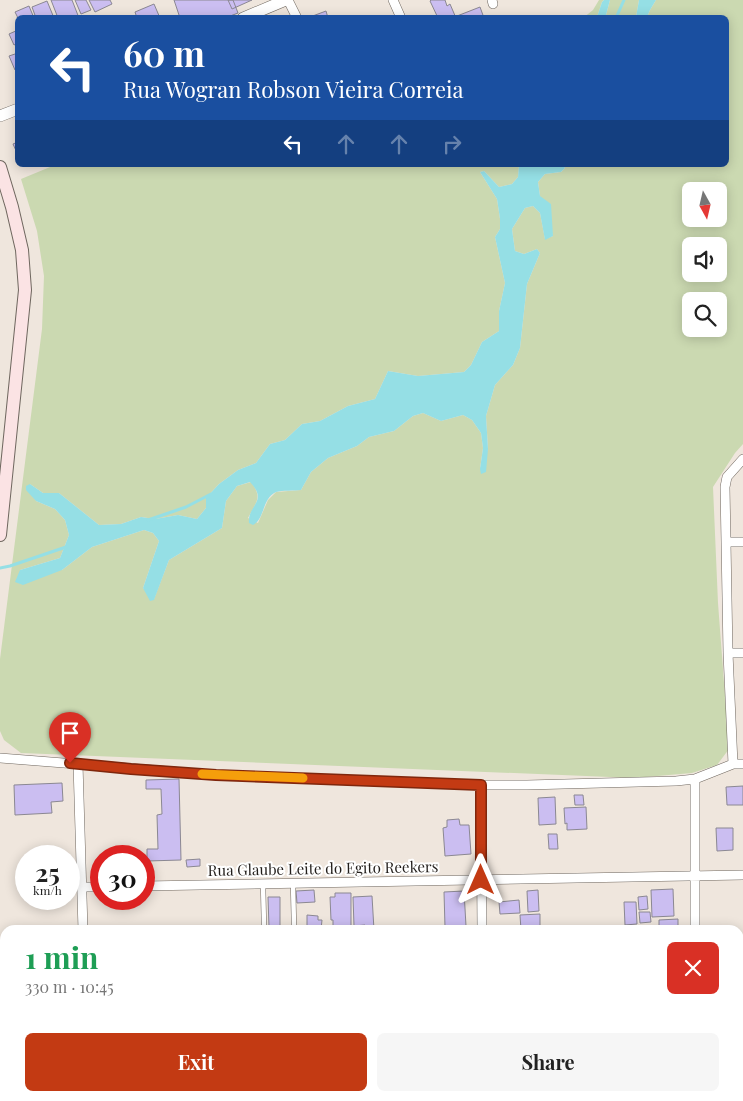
<!DOCTYPE html>
<html lang="en">
<head>
<meta charset="utf-8">
<style>
	body { margin:0; font-family:"Playfair Display",serif; background:#f6f6f6; color:#222; height:100vh; display:flex; flex-direction:column; font-size:19px; white-space:nowrap }
	* { box-sizing:border-box; margin:0 }
	p { font-size:16px; color:#767676 }
	.icon { flex:none; width:28px; height:28px; fill:none; stroke:currentColor; stroke-width:2; stroke-linecap:round; stroke-linejoin:round }
	.map { position:relative; flex:1; overflow:hidden }
	.drawer { position:absolute; left:0px; top:925px; width:744px; height:176px; display:flex; flex-direction:column; background:#fff; border-radius:15px 15px 0 0; box-shadow:0 2px 12px #0003 }
	.drawer>* { flex:none }
	.banner { position:absolute; left:15px; top:15px; width:714px; height:152px; border-radius:8px; box-shadow:0 2px 12px #0003; background:#1a4fa0; color:#fff; overflow:hidden }
	.needle { width:32px; rotate:172deg }
	.tools { position:absolute; left:682px; top:182px; display:grid; gap:10px }
	.tools a { display:grid; place-items:center; width:45px; height:45px; border-radius:8px; background:#fff; box-shadow:0 2px 12px #0003; font-size:25px }
	.speed { position:absolute; left:15px; top:845px; display:flex; gap:10px; font-size:25px; font-weight:700; text-align:center }
	.speed>* { display:grid; place-content:center; width:65px; height:65px; border-radius:50%; background:#fff; box-shadow:0 2px 12px #0003; line-height:1 }
	.speed small { font-size:12px; font-weight:400 }
	.speed .limit { border:8px solid #d22; background:#fff; color:#111 }
	.pin { position:absolute; display:grid; place-items:center; width:42px; height:42px; color:#fff; margin:-51px -21px; border-radius:50% 50% 50% 0; rotate:-45deg; box-shadow:0 0 5px #0007 }
	.pin .icon { rotate:45deg }
	.me { position:absolute; width:55px; margin:-28px; rotate:0deg; stroke-linejoin:round; filter:drop-shadow(0 0 4px #0008) }
	.turn { display:flex; align-items:center; gap:18px; height:105px; padding:0 25px; font-size:22px }
	.turn .icon { width:65px; height:65px; stroke-width:2.5 }
	.turn b { display:block; font-size:35px; line-height:42px }
	.lanes { display:flex; align-items:center; height:48px; padding:0 25px; background:#0003; justify-content:center; gap:25px; direction:ltr }
	.lanes .off { opacity:.35 }
	.round { display:grid; place-items:center; flex:none; width:52px; height:52px; border-radius:8px; background:#f6f6f6 }
	.overview { display:flex; align-items:center; justify-content:space-between; height:85px; padding:0 25px }
	h1 { font-size:30px; font-weight:700; line-height:38px; color:#1e9e55 }
	.primary-button { display:flex; gap:10px; margin-top:auto; padding:10px 25px }
	.primary-button a { flex:1; height:58px; border-radius:8px; background:#c33a13; color:#fff; font-size:20px; font-weight:700; line-height:58px; text-align:center }
	.primary-button a+a { background:#f6f6f6; color:#222 }
	.map>svg:first-child { display:block }
	.green { fill:#cbd9b1; fill-rule:evenodd }
	.water { fill:#95dfe5 }
	.lines { fill:none; stroke-linecap:round; stroke-linejoin:round }
	.stream { stroke:#95dfe5; stroke-width:3 }
	.building { fill:#cbbef1; stroke:#8b8892 }
	.service-casing { stroke:#6f675f; stroke-width:5.5 }
	.minor-casing { stroke:#6f675f; stroke-width:10 }
	.tertiary-casing { stroke:#6f675f; stroke-width:12 }
	.secondary-casing { stroke:#6f675f; stroke-width:14 }
	.service { stroke:#fff; stroke-width:4.5 }
	.minor { stroke:#fff; stroke-width:9 }
	.tertiary { stroke:#fff; stroke-width:11 }
	.secondary { stroke:#fbe3e4; stroke-width:12 }
	.route-casing { stroke:#7f260c; stroke-width:12 }
	.route { stroke:#c33a13; stroke-width:9 }
	.slow { stroke:#f59e0b; stroke-width:9 }
	.labels { text-anchor:middle; stroke-width:4; stroke-linejoin:round; paint-order:stroke }
	.street-label { font-size:15px; fill:#221e1b; stroke:#fff }
</style>
</head>
<body>
<div class="map">
<svg width="743" height="1101" viewBox="0 0 743 1101">
	<rect width="100%" height="100%" fill="#efe6dd"/>
	<!-- green -->
	<path class="green" d="M599,0H604L602,2L597,17L583,18L593,10Z
		M610,0H639L636,17H609L606,15Z
		M656,0H743V444L735,453L713,487L718,603L729,749L717,765L692,773L634,778L21,753L4,740L0,731V659L42,329L44,276L37,231L21,179L55,165H519L518,177L512,184L499,187L484,171L480,172L497,199L500,219V229L495,237L505,283L499,311V331L482,342L471,365L464,372L418,376L388,371L375,399L348,406L320,421L302,424L285,440L270,444L256,463L238,470L219,484L206,498V508L197,519L178,515L155,519L141,517L121,524L99,525L59,493H43L30,484L36,501L55,509L65,520L69,535L60,558L20,570H62L92,547L144,530L153,533L159,541L143,588L154,599L169,560L222,528L226,501L237,486L251,482C263,497 256,503 248,518L258,523L268,500L276,492L301,490L311,472L328,458L357,446L369,437L394,431L413,416L423,413L441,421L463,415L472,420L481,433L483,448L480,469L488,449L486,416L495,385L513,365L520,348L527,284L540,253L537,249L524,254L515,251L512,229L525,208L533,206L540,213L545,239L553,236L540,196L538,182L545,174L561,172L565,168L563,165H726V18L647,17L650,10ZM691,191H719V219H691ZM691,246H719V274H691ZM691,301H719V329H691Z
		M493,1096H665L493,1098Z"/>
	<!-- water -->
	<path class="water" d="M604,0H610L606,15L609,17H597L602,2Z
		M639,0H656L650,10L647,17H636Z
		M519,165H563L565,168L561,172L545,174L538,182L540,196L551,204L553,236L545,240L540,213L533,206L525,208L512,229L515,251L524,254L537,249L540,253L527,284L520,348L513,365L495,385L486,416L488,449L486,472L481,474L480,469L483,448L481,433L472,420L463,415L441,421L423,413L413,416L394,431L369,437L357,446L328,458L311,472L301,490C295,491 282,490 276,492C262,498 265,519 253,525L249,523C247,505 269,502 250,482L237,486L226,501L222,528L169,560L154,600L150,601L143,588L159,541L153,533L144,530L92,547L62,570L23,585L15,582L20,570L60,558L69,535L65,520L55,509L36,501L26,490V486L30,484L43,493H59L99,525L121,524L141,517L155,519L178,515L197,519L206,508V498L219,484L238,470L256,463L270,444L285,440L302,424L320,421L348,406L375,399L388,371L418,376L464,372L471,365L482,342L499,331V311L505,283L495,237L500,229V219L497,199L480,172L484,171L499,187L512,184L518,177Z"/>
	<g class="lines">
		<!-- stream -->
		<path class="stream" d="M616,18L624,0
			M148,520L186,507L211,494
			M0,568L10,566L66,547"/>
	</g>
	<!-- building -->
	<path class="building" d="M51,0H72L79,18H58Z
		M75,0H86L91,10L81,14Z
		M89,0H110L112,4L95,12Z
		M174,0H233L238,13L225,18H180Z
		M228,0H252L232,9Z
		M431,0H445L447,6L450,4L456,18H438L430,1Z
		M47,1L54,18H36L32,7Z
		M154,4L160,18H137L135,12Z
		M29,6L34,18H18L15,12Z
		M480,7L484,18H458L457,16Z
		M326,11L328,18H310V17Z
		M18,30V43L14,45L9,34Z
		M18,53V69L15,70L9,56Z
		M18,142V155L13,144Z
		M179,779L181,860L147,861V849H158L157,815L162,814L161,789H146V780Z
		M62,783L63,801L51,802L52,813L15,815L14,785Z
		M743,786V805H727L726,787Z
		M574,795H583L584,805H575Z
		M555,797L556,824L539,825L538,798Z
		M586,807L587,829L567,830V823L565,824L564,808Z
		M459,819L460,825H469L471,854L445,856L443,828L447,827V820Z
		M716,828H733V850L717,851Z
		M548,834H557L558,849H549Z
		M200,859V866L187,867L186,860Z
		M673,889L674,916L652,917L651,890Z
		M314,890L315,902L297,903L296,891Z
		M538,890L539,911L528,912L527,891Z
		M464,891L466,926L445,927L444,892Z
		M335,893H351V930H333V920H331L330,897H335Z
		M372,896L374,930H365V925L354,926L353,897Z
		M647,896L648,909L639,910L638,897Z
		M268,897H280V927H269Z
		M519,900L520,913L500,914L499,902Z
		M624,902H636L637,924L625,925Z
		M639,912H650L651,922L640,923Z
		M540,914V930H521L520,915Z
		M307,915L318,916V920H322L321,930H307Z
		M678,919V927L659,928V920Z
		M739,1046H740L742,1079H739Z
		M23,1096H69V1101H23Z"/>
	<g class="lines">
		<defs>
			<path id="service" d="M263,883L264,926V929L266,930
				M290,930L294,926L293,883"/>
			<path id="minor" d="M288,0L297,18
				M393,0L401,18
				M492,0L493,4
				M726,542H743
				M728,653H743
				M0,758L216,775L370,781L481,785H527L676,781L695,779L733,764H743
				M78,764L83,930
				M733,764L728,653L725,487L727,477L743,459
				M695,779V930
				M481,785L482,930
				M144,886L743,875
				M82,887H101
				M739,991H743
				M85,1096V1101
				M483,1096L484,1101
				M697,1096V1101"/>
			<path id="tertiary" d="M243,18L286,0
				M0,116L18,109"/>
			<path id="secondary" d="M0,167L12,207L22,250L25,290L0,535"/>
		</defs>
		<!-- service casing -->
		<use href="#service" class="service-casing"/>
		<!-- minor casing -->
		<use href="#minor" class="minor-casing"/>
		<!-- tertiary casing -->
		<use href="#tertiary" class="tertiary-casing"/>
		<!-- secondary casing -->
		<use href="#secondary" class="secondary-casing"/>
		<!-- service -->
		<use href="#service" class="service"/>
		<!-- minor -->
		<use href="#minor" class="minor"/>
		<!-- tertiary -->
		<use href="#tertiary" class="tertiary"/>
		<!-- secondary -->
		<use href="#secondary" class="secondary"/>
	</g>
	<g class="lines">
		<defs>
			<path id="route" d="M70,763L131,769L216,775L481,785V880"/>
		</defs>
		<!-- route casing -->
		<use href="#route" class="route-casing"/>
		<!-- route -->
		<use href="#route" class="route"/>
		<!-- slow -->
		<path class="slow" d="M202,774L303,778"/>
	</g>
	<g class="labels">
		<!-- street labels -->
		<g class="street-label">
			<text transform="translate(323 869) rotate(-1)" y="5">Rua Glaube Leite do Egito Reekers</text>
		</g>
	</g>
</svg>
<div class="tools">
<a><svg class="needle" viewBox="-14 -14 28 28"><path d="M0-13l5 13h-10z" fill="#e53935"/><path d="M0 13l5-13h-10z" fill="#767676"/></svg></a>
<a><svg class="icon" aria-label="sound" viewBox="0 0 24 24"><path d="M4 9h4l5-4v14l-5-4H4zM17 9q2 3 0 6"/></svg></a>
<a><svg class="icon" aria-label="search" viewBox="0 0 24 24"><circle cx="10" cy="10" r="6"/><path d="M15 15l6 6"/></svg></a>
</div>
<div class="speed"><div>25<small>km/h</small></div><div class="limit">30</div></div>
<div class="pin" style="left:70px;top:763px;background:#d93025"><svg class="icon" aria-label="arrive" viewBox="0 0 24 24"><path d="M6 21V4h12l-3 4 3 4H6"/></svg></div>
<svg class="me" style="left:481px;top:880px" viewBox="-20 -20 40 40"><path d="M0-17L14 15 0 8-14 15z" fill="#c33a13" stroke="#fff" stroke-width="4"/></svg>
<div class="banner">
<div class="turn"><svg class="icon" aria-label="left" viewBox="0 0 24 24"><path d="M17 20v-9H6M10 6l-5 5 5 5"/></svg><div><b>60 m</b>Rua Wogran Robson Vieira Correia</div></div>
<div class="lanes"><svg class="icon" aria-label="left" viewBox="0 0 24 24"><path d="M17 20v-9H6M10 6l-5 5 5 5"/></svg><svg class="icon off" aria-label="ahead" viewBox="0 0 24 24"><path d="M12 20V5M6 11l6-6 6 6"/></svg><svg class="icon off" aria-label="ahead" viewBox="0 0 24 24"><path d="M12 20V5M6 11l6-6 6 6"/></svg><svg class="icon off" aria-label="right" viewBox="0 0 24 24"><path d="M7 20v-9h11M14 6l5 5-5 5"/></svg></div>
</div>
<section class="drawer">
<div class="overview"><div><h1>1 min</h1><p>330 m · 10:45</p></div><a class="round" style="background:#d93025;color:#fff"><svg class="icon" aria-label="close" viewBox="0 0 24 24"><path d="M6 6l12 12M18 6L6 18"/></svg></a></div>
<div class="primary-button"><a>Exit</a><a>Share</a></div>
</section>
</div>
</body>
</html>
